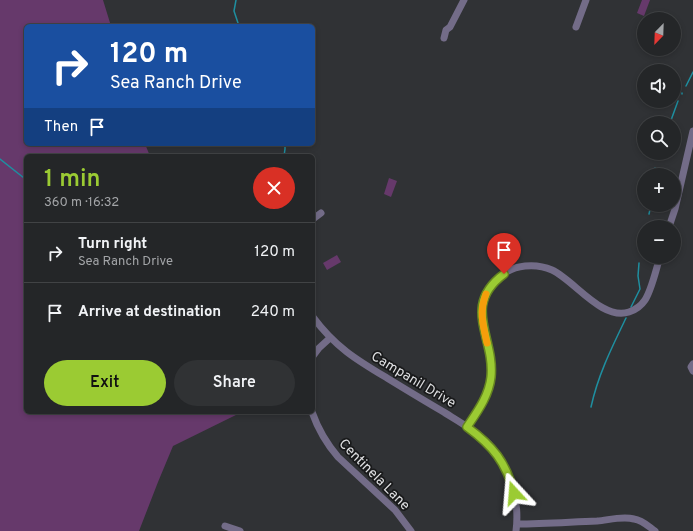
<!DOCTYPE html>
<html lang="en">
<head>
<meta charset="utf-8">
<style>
	body { margin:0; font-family:Overpass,sans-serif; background:#303234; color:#f1f3f6; height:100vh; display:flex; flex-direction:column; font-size:15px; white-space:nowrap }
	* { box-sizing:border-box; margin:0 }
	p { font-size:13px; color:#a3a5a8 }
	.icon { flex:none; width:22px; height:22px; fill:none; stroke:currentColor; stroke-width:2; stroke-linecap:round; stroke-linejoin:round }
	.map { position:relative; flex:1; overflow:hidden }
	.sheet { position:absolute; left:24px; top:154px; width:291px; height:260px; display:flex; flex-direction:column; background:#242628; border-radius:6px; box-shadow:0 2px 6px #0003,0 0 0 1px #414345 }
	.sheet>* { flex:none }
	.banner { position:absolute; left:24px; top:24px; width:291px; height:122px; border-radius:6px; box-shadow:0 2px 6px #0003,0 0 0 1px #414345; background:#1a4fa0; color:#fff; overflow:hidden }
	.needle { width:26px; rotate:203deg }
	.fabs { position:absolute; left:637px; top:12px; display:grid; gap:8px }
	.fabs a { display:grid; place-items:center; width:44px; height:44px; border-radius:50%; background:#242628; box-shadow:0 2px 6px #0003,0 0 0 1px #414345; font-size:20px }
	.pin { position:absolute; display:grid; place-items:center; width:34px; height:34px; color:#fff; margin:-41px -17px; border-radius:50% 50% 50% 0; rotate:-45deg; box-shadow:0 0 4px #0007 }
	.pin .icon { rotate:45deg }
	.me { position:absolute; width:44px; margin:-22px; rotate:341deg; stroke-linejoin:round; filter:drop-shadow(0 0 3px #0008) }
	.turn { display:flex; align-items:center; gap:14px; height:84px; padding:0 20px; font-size:18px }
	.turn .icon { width:52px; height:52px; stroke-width:2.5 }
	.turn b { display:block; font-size:28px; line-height:34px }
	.then { display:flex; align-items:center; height:38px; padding:0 20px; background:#0003; gap:8px; font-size:15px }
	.round { display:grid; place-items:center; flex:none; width:42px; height:42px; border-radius:21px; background:#303234 }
	.head { display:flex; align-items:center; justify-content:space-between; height:68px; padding:0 20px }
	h1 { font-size:24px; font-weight:600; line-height:30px; color:#9bcb33 }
	.primary-button { display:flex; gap:8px; margin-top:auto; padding:8px 20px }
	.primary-button a { flex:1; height:46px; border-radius:24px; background:#9bcb33; color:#111; font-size:16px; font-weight:600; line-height:46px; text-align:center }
	.primary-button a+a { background:#303234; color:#f1f3f6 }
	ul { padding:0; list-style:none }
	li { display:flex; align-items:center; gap:12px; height:60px; padding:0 20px; border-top:1px solid #414345 }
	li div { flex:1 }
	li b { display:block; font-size:15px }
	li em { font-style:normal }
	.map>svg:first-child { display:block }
	.green { fill:#66396b }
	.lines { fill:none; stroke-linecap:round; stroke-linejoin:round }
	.stream { stroke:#1f8fa0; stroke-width:1.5 }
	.minor { stroke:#736c88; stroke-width:7 }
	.route-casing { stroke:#658421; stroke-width:10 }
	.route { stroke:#9bcb33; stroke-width:7 }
	.slow { stroke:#f59e0b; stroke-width:7 }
	.labels { text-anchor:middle; stroke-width:3.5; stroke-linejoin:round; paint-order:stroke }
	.street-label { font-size:14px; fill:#dedfe1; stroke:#191a1b }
</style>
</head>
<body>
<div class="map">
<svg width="693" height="531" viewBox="0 0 693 531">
	<rect width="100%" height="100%" fill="#303235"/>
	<!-- green -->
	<path class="green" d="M0,0H103L111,26H26V144H145L150,156H26V412H242L173,446L158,482L139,531H0Z
		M642,0H650L644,16L637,13Z
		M389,178L397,181L391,197L384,194Z
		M337,255L341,262L327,270L323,263Z"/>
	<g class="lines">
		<!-- stream -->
		<path class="stream" d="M236,0L234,11L239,26
			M686,86L693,72
			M682,94V93
			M670,123L678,101
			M284,156L285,149V144
			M658,158L660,153
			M0,159L24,178L26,181
			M654,175L655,168
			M649,214L651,205
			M642,247L644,236
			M631,307L640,289L638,276L639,263
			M591,407C598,375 612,347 626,318"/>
		<!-- minor -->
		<path class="minor" d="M576,27L586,0
			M444,38L446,30L450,27L464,0
			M313,219L321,213
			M669,227L675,209L693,131
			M313,317C335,347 357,360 387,378C405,389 423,400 442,411C458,421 475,430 489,444C510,467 520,500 516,531
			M313,356L319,348L330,338
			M693,364L691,367L693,371
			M312,412C318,429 326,443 338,457L395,510L411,531
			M467,427C477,412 488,397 490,378C495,343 464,308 498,278C506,271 515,267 525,266C534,265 543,266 552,270C574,280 602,321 629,312C635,310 641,306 645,300C652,289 656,269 660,257
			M517,524C544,524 570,522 597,521C609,520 622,516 634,519C642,520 648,526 655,531
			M225,526L240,531"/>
	</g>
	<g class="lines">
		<defs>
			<path id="route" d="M504,274C461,306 495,337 491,377C489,396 477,412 467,427C493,446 506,462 514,493"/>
		</defs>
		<!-- route casing -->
		<use href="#route" class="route-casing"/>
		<!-- route -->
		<use href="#route" class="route"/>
		<!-- slow -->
		<path class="slow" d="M486,294C479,312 483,325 487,343"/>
	</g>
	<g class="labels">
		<!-- street labels -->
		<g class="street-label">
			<text transform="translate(414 379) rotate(31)" y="5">Campanil Drive</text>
			<text transform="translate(375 474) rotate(45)" y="5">Centinela Lane</text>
		</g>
	</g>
</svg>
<div class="fabs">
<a><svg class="needle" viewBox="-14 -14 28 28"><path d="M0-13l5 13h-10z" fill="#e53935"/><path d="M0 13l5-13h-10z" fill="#a3a5a8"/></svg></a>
<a><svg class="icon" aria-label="sound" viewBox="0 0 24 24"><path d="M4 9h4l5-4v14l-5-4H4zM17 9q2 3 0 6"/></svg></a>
<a><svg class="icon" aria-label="search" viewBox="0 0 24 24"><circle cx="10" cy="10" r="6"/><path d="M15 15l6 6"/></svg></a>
<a>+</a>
<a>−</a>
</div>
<div class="pin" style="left:504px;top:274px;background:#d93025"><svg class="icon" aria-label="arrive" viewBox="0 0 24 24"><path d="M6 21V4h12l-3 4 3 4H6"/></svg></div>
<svg class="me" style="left:514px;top:493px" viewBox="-20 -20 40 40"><path d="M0-17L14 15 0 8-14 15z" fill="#9bcb33" stroke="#fff" stroke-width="4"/></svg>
<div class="banner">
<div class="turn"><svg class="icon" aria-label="right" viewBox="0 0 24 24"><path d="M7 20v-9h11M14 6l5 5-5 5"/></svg><div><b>120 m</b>Sea Ranch Drive</div></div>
<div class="then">Then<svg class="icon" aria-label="arrive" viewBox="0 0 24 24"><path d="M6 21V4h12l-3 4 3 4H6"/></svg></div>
</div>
<section class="sheet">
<div class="head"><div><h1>1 min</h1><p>360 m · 16:32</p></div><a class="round" style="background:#d93025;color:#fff"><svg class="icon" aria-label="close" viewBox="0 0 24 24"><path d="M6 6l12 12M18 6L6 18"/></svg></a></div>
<ul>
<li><svg class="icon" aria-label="right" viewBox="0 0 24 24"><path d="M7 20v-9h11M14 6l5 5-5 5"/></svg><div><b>Turn right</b><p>Sea Ranch Drive</p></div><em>120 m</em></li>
<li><svg class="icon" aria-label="arrive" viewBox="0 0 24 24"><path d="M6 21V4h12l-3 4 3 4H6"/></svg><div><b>Arrive at destination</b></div><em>240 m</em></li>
</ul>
<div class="primary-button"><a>Exit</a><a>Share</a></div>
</section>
</div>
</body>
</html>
